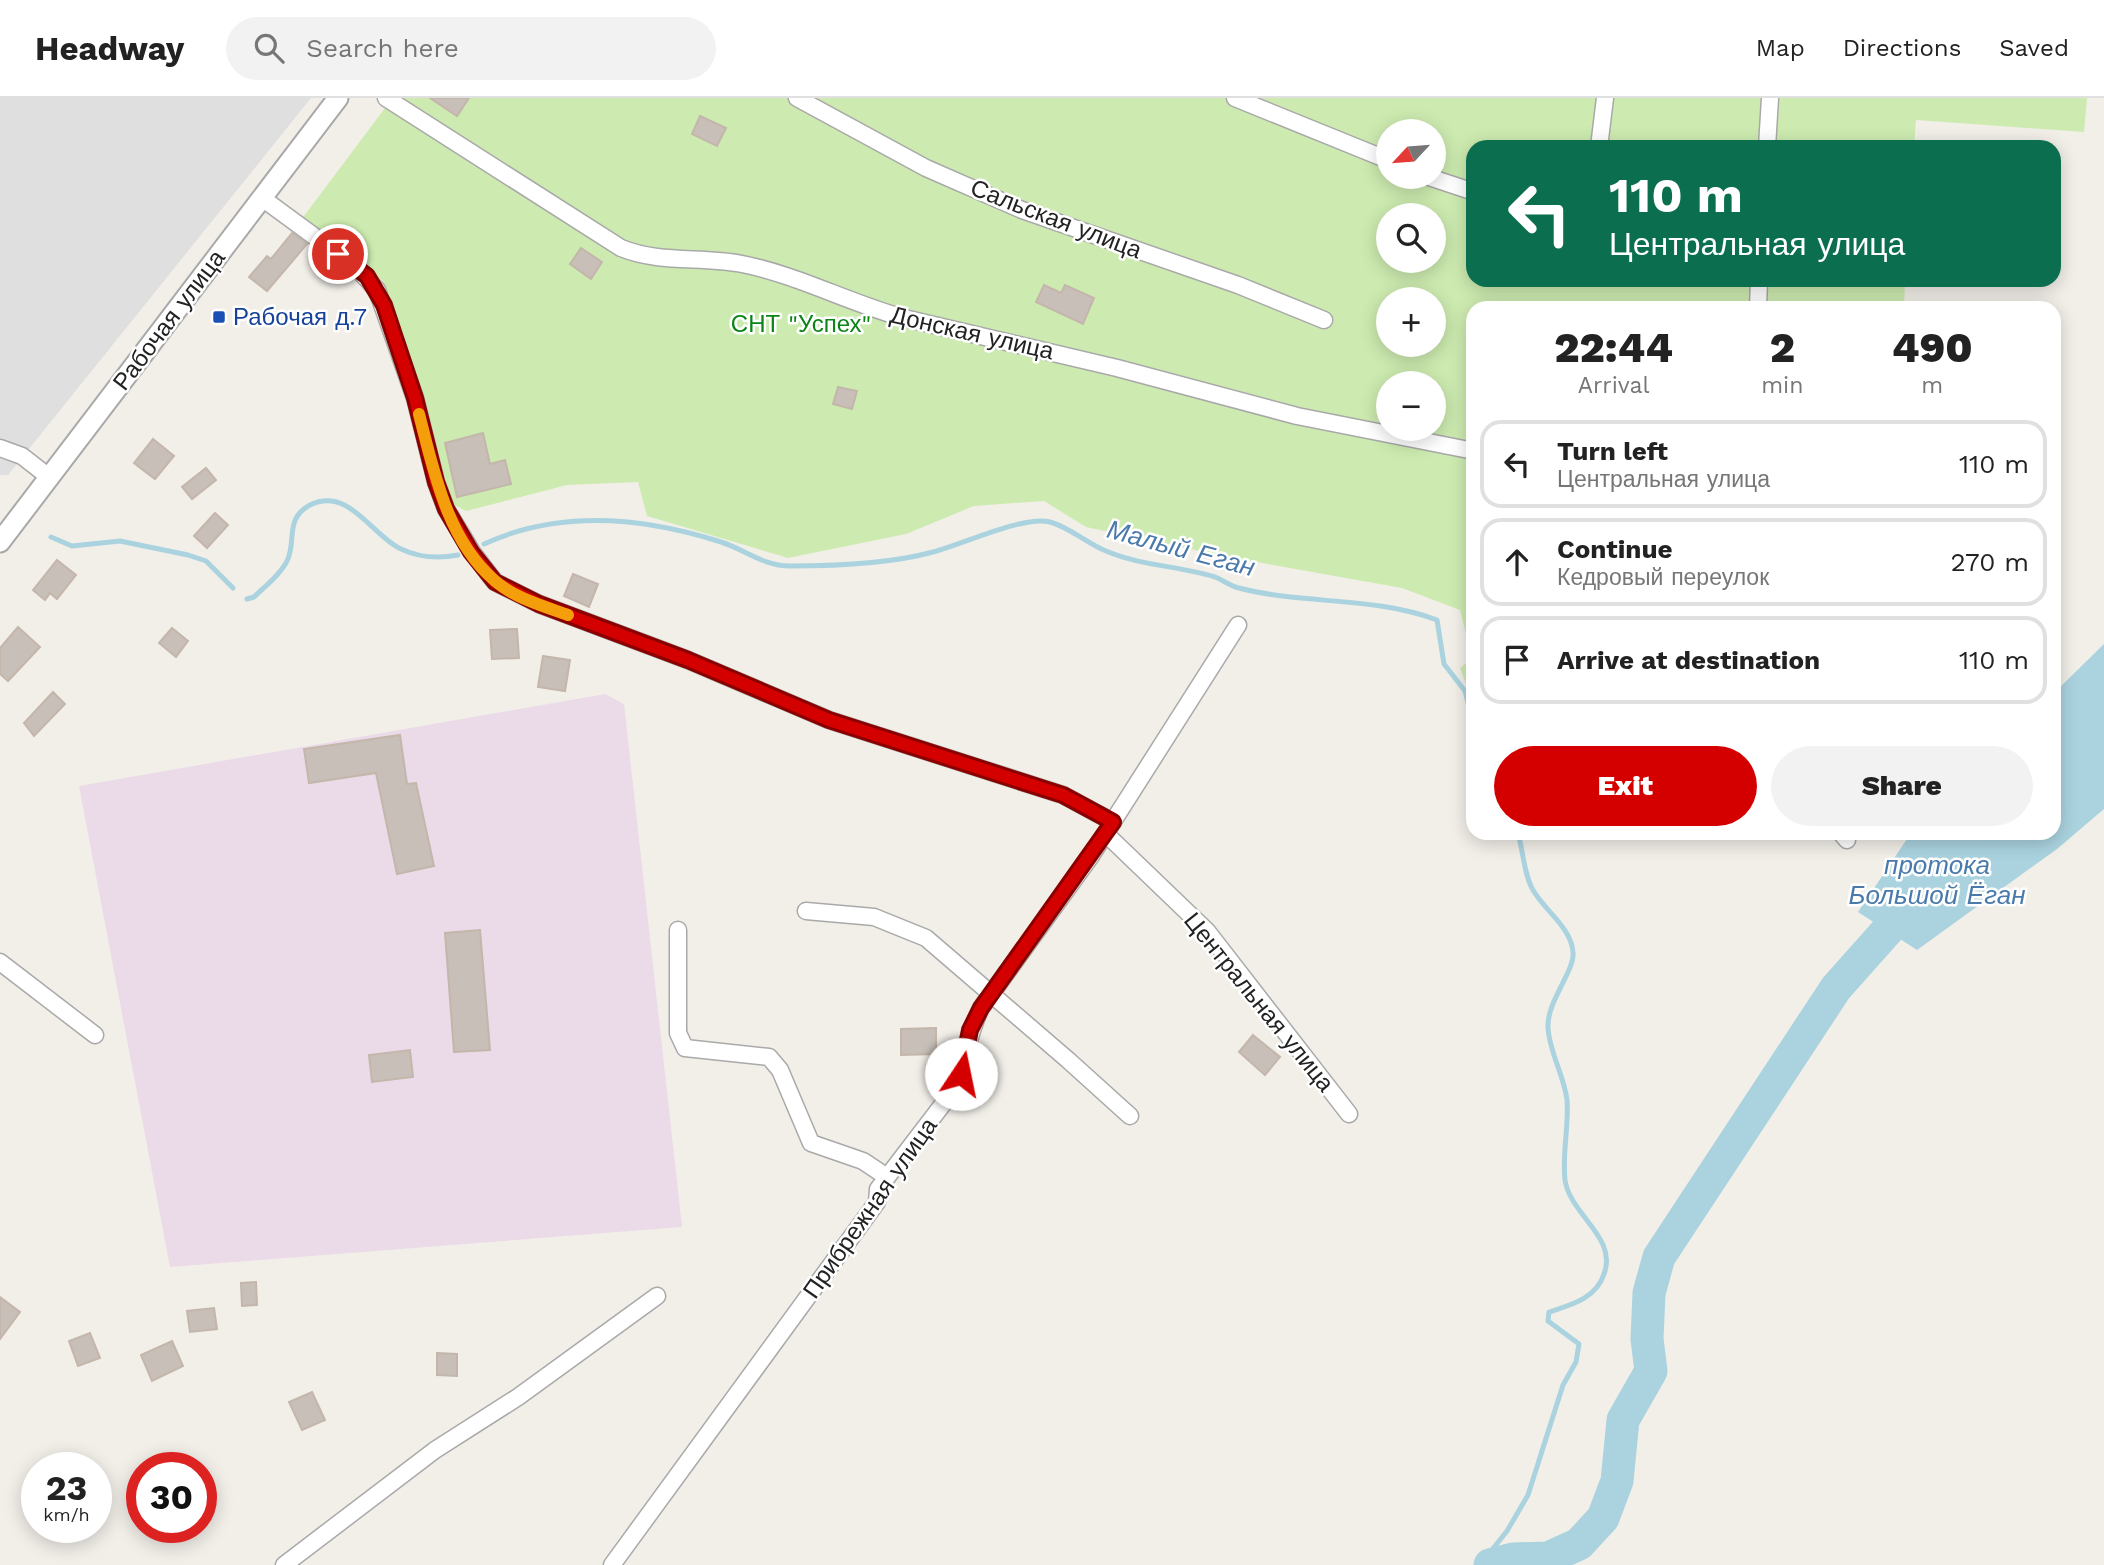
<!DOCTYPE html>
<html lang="en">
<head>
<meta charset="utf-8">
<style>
	body { margin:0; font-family:"Work Sans",sans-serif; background:#f2f2f2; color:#222; height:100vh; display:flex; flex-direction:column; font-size:26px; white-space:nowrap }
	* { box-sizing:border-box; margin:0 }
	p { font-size:23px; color:#767676 }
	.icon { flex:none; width:38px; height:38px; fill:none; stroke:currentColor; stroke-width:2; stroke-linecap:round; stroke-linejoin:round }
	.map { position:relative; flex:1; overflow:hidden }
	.drawer { position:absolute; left:1466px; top:203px; width:595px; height:539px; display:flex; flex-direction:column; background:#fff; border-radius:21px; box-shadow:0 4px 18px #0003 }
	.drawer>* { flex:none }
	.top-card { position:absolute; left:1466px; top:42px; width:595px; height:147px; border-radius:21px; box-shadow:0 4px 18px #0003; background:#0b6e4f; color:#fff; overflow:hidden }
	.needle { width:46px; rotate:244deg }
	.fabs { position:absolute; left:1376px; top:21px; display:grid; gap:14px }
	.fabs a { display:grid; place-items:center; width:70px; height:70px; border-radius:50%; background:#fff; box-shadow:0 4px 18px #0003; font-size:35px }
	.speed { position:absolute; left:21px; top:1354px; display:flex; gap:14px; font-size:35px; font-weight:700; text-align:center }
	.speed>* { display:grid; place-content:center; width:91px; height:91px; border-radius:50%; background:#fff; box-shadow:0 4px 18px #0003; line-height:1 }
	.speed small { font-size:18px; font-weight:400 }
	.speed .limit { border:10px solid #d22; background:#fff; color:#111 }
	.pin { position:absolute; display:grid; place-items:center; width:60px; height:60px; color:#fff; margin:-30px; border:4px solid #fff; border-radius:50%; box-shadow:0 2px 7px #0007 }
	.me { position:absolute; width:77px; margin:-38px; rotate:11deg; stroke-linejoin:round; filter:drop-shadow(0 0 5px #0008) }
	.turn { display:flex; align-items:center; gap:24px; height:147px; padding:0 28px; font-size:32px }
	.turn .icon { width:91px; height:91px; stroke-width:2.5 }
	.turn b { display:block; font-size:49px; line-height:60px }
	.eta { display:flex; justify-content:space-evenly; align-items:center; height:119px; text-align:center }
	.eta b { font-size:42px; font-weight:800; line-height:49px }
	.primary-button { display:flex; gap:14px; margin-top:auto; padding:14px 28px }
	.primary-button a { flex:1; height:80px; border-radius:42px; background:#d40000; color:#fff; font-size:28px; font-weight:800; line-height:80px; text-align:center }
	.primary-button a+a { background:#f2f2f2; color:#222 }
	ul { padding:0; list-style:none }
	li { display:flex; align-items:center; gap:21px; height:88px; margin:0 14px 10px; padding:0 14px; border:4px solid #e0e0e0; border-radius:21px }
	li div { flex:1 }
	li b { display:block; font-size:26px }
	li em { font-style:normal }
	header { display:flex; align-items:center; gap:42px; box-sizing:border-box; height:98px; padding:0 35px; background:#fff; border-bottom:2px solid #e0e0e0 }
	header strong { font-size:33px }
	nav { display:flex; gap:38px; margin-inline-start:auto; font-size:24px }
	.search { width:490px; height:63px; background:#f2f2f2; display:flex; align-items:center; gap:18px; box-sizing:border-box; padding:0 24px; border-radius:38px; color:#767676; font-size:26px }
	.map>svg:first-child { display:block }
	.residential { fill:#e0dfdf }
	.industrial { fill:#ebdbe8 }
	.grass { fill:#cdebb0; fill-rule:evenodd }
	.water { fill:#aad3df }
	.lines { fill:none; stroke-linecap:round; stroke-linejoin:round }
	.stream { stroke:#aad3df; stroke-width:5 }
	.river { stroke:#aad3df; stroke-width:33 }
	.building { fill:#c7bfb8; stroke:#c4b6ab; stroke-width:2 }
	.minor-casing { stroke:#a9a9a9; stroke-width:19 }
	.tertiary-casing { stroke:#a9a9a9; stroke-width:23 }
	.minor { stroke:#fff; stroke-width:16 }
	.tertiary { stroke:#fff; stroke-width:19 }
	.route-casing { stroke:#8a0000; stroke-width:18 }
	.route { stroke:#d40000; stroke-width:12 }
	.slow { stroke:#f59e0b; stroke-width:12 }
	.transit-dot { fill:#1a4fb4; stroke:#fff; stroke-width:2.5 }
	.labels { text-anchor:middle; stroke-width:5; stroke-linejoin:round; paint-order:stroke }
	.street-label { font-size:24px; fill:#222; stroke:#fff }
	.transit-label { font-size:24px; fill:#164399; stroke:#fff; text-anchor:start }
	.park-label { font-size:24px; fill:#0c8416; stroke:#fff }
	.water-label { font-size:26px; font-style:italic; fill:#4a7aab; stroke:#fff }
</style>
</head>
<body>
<header>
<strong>Headway</strong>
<div class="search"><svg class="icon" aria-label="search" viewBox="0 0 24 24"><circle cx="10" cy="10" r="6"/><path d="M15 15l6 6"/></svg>Search here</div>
<nav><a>Map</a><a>Directions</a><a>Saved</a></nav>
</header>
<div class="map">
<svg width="2104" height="1467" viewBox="0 0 2104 1467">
	<rect width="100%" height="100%" fill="#f2efe9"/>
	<!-- residential -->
	<path class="residential" d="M0,0H311L8,377H0Z"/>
	<!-- industrial -->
	<path class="industrial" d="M605,596L624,606L682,1129L170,1169L79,688Z"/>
	<!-- grass -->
	<path class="grass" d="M401,0H2087L2084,34L1916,22L1914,49H1474V182H1905L1904,210H1474L1473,604L1460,570L1472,561L1460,512L1402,490L1228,459L1086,429L1044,403L974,408L906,436L788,460L647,418L638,384L567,387L466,413L451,405L422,299L382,182L301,122L385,10L392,13ZM1388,33H1433V79H1388ZM1388,117H1433V163H1388ZM1388,201H1433V247H1388ZM1388,285H1433V331H1388Z"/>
	<!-- water -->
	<path class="water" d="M2104,546V711L2057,751L1917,852L1858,814L1911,735H2054L2055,594Z"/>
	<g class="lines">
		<!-- stream -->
		<path class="stream" d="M51,439L72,448L120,443L188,457L206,463L233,490
			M484,446C560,411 643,419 721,444C746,452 763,468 790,468C835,468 889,466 933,454C961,447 1024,417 1050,424C1069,429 1088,446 1106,453C1141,468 1180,468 1215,479C1223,482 1230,488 1239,490C1304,507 1373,498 1437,522L1444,566L1465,593L1474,628
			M247,501L254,499C265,488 280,477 287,463C297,443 284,421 310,407C349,388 372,438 401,451C420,460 438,461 458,457
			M1480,1467L1507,1433L1528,1397L1563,1287L1576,1264L1579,1246L1548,1223L1549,1214C1570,1207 1596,1201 1604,1176C1618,1139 1570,1117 1565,1082C1562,1055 1569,1029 1567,1002C1564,977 1549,954 1548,929C1547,903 1575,873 1573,854C1571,829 1544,812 1533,792C1524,777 1523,752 1518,735"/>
		<!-- river -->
		<path class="river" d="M1490,1467L1513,1461L1548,1460L1579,1446L1603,1420L1617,1383L1623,1322L1651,1273L1647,1241L1649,1195L1659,1159L1836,890L1974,735"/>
	</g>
	<!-- building -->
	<path class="building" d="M430,0H469L457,18Z
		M700,18L726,30L717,48L692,36Z
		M292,135L307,146L267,193L249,179L267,158L271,161Z
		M581,150L602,164L591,181L570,166Z
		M1044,187L1061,195L1065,187L1094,200L1083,226L1036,204Z
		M838,289L857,293L852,311L833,306Z
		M483,335L490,366L505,362L511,386L457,399L445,345Z
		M153,341L174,358L155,381L134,365Z
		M206,370L216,382L192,401L182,389Z
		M215,415L228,427L207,450L194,438Z
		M57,462L76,477L57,501L50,495L45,502L33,492Z
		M573,476L598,486L589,509L564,498Z
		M18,529L40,549L8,583L0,576V550Z
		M172,530L188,543L176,559L159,545Z
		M517,531L519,560L492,561L490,532Z
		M543,558L570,562L565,593L538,589Z
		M53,594L65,606L34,638L24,625Z
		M400,637L407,686L416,685L434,768L397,776L376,675L309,685L304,651Z
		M480,832L490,952L454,954L445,835Z
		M936,930V956L901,957V931Z
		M1253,937L1280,959L1265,977L1239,954Z
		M410,952L413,979L372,984L369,957Z
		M256,1184L257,1207L242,1208L241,1185Z
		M0,1199L20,1214L0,1241Z
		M214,1210L217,1231L190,1234L187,1213Z
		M90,1235L100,1260L78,1268L69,1243Z
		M172,1243L183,1268L152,1283L141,1257Z
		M437,1255L457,1256V1278L437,1277Z
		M312,1294L325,1322L302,1332L289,1304Z"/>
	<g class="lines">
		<defs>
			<path id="minor" d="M386,0L621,150C661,166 700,158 742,166C798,177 849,205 904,220L1117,270L1297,318L1474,353
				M797,0L926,70L1022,112L1238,187L1324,222
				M1235,0L1388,62
				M1599,49L1605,0
				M1767,49L1770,0
				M1429,79L1474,94
				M262,100L356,169L377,192L415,300L436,384L446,411L472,454L495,484L539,506L688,562L829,622L1063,697L1113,724
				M1758,210L1759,182
				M0,350L22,358L49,379
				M1841,735L1847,742
				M1106,736L1207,833L1349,1016
				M806,813L874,819L926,840L1068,962L1130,1018
				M678,832V935L685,950L769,959L780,972L811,1045L863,1063L887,1079
				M0,864L95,937
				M284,1467L435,1352L518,1299L657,1198
				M612,1467L877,1104L878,1091L953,993C966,966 967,937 981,910L1091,758L1238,527"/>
			<path id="tertiary" d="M0,444L338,0"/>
		</defs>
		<!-- minor casing -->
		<use href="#minor" class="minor-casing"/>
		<!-- tertiary casing -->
		<use href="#tertiary" class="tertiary-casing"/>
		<!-- minor -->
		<use href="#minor" class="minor"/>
		<!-- tertiary -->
		<use href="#tertiary" class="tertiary"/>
	</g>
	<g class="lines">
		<defs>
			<path id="route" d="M338,156L367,178L384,207L415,300L436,384L446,411L471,454L495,484L539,506L688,562L829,622L1063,697L1113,724L981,910L970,932L961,976"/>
		</defs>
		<!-- route casing -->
		<use href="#route" class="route-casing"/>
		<!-- route -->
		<use href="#route" class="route"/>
		<!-- slow -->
		<path class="slow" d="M419,316C434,374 447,441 494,482C514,500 543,508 568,517"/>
	</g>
	<!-- markers -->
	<rect class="transit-dot" x="212" y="212" width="14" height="14" rx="3.5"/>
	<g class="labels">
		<!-- street labels -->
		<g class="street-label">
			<text transform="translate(1056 121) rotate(21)" y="8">Сальская улица</text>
			<text transform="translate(169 222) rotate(-53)" y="8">Рабочая улица</text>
			<text transform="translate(972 235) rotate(13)" y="8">Донская улица</text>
			<text transform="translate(1259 904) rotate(51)" y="8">Центральная улица</text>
			<text transform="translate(870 1110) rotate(-55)" y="8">Прибрежная улица</text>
		</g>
		<!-- transit labels -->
		<g class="transit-label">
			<text x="233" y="227">Рабочая д.7</text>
		</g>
		<!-- park labels -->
		<g class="park-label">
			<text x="801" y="234">СНТ "Успех"</text>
		</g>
		<!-- water labels -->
		<g class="water-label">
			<text transform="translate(1181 450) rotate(15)" y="9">Малый Еган</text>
			<text x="1937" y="776">протока<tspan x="1937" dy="30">Большой Ёган</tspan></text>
		</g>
	</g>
</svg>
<div class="fabs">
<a><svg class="needle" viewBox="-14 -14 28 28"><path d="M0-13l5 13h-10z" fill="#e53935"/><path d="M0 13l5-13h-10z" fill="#767676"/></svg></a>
<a><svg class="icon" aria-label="search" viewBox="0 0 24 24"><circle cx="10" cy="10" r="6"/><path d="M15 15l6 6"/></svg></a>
<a>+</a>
<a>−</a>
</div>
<div class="speed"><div>23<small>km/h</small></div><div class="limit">30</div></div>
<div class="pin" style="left:338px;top:156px;background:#d93025"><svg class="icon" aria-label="arrive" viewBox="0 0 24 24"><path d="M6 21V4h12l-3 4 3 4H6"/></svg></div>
<svg class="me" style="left:961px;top:976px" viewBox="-20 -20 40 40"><circle r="19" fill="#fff"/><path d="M0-13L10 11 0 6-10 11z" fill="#d40000"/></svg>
<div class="top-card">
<div class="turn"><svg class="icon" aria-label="left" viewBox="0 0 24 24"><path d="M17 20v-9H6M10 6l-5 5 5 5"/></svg><div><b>110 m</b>Центральная улица</div></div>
</div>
<section class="drawer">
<div class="eta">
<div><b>22:44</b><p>Arrival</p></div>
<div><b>2</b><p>min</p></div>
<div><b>490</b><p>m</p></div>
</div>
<ul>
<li><svg class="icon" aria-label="left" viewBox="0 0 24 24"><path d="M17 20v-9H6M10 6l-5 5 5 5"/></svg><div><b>Turn left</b><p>Центральная улица</p></div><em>110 m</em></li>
<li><svg class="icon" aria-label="ahead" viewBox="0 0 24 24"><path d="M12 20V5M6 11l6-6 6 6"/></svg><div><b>Continue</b><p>Кедровый переулок</p></div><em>270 m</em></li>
<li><svg class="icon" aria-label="arrive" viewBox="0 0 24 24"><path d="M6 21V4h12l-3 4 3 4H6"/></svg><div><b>Arrive at destination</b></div><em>110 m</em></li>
</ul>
<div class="primary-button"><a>Exit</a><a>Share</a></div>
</section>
</div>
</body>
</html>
